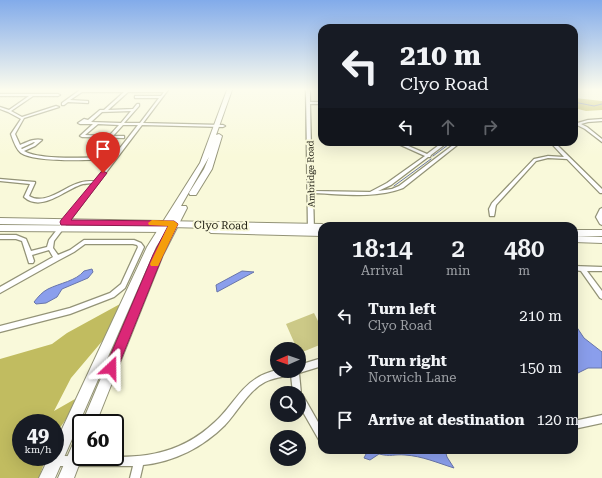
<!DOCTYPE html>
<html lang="en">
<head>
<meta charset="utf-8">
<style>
	body { margin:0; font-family:"Roboto Serif",serif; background:#20242c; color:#f1f3f6; height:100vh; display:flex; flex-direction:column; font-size:15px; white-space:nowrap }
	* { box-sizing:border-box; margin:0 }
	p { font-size:13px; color:#9ea1a6 }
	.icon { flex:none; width:22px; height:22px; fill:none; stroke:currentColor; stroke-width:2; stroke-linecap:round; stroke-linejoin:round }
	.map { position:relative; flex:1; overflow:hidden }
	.drawer { position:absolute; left:318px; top:222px; width:260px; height:232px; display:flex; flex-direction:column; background:#171b24; border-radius:12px; box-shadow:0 4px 16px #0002 }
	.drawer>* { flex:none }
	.guide { position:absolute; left:318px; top:24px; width:260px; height:122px; border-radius:12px; box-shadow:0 4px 16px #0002; background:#171b24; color:#f1f3f6; overflow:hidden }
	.needle { width:26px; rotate:268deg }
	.fabs { position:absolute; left:270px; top:342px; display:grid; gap:8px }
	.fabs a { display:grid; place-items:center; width:36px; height:36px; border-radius:50%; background:#171b24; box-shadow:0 4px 16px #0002; font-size:20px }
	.speed { position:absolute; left:12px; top:414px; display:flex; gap:8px; font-size:20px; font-weight:700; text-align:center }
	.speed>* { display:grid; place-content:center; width:52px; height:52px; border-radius:50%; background:#171b24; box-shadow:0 4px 16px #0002; line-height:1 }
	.speed small { font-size:10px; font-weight:400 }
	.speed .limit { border:2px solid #111; border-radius:6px; background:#fff; color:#111 }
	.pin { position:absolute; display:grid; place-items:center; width:34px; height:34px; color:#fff; margin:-41px -17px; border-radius:50% 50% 50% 0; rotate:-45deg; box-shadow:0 0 4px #0007 }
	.pin .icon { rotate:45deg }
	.me { position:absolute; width:44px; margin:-22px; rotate:23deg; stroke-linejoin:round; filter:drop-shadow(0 0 3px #0008) }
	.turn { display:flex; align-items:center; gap:14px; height:84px; padding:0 16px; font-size:18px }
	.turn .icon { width:52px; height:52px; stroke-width:2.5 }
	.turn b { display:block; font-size:28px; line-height:34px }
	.lanes { display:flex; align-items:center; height:38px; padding:0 16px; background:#0003; justify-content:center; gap:20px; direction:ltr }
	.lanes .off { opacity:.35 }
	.eta { display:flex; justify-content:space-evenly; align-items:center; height:68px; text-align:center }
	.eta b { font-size:24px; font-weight:600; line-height:28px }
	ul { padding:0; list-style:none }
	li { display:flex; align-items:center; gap:12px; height:52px; padding:0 16px }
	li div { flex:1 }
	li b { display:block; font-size:15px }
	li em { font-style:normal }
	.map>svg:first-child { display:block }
	.green { fill:#ccc987 }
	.forest { fill:#c1bc60 }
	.water { fill:#8a9eec; stroke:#6976aa }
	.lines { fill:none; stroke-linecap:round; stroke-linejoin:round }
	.stream { stroke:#6976aa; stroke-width:1 }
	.street-casing { stroke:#939377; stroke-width:2.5 }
	.secondary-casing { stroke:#939377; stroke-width:2 }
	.primary-casing { stroke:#939377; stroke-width:2 }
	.street { fill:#fff; fill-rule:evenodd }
	.secondary { fill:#fff; fill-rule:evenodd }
	.primary { fill:#fff; fill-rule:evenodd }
	.route { fill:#db2777; stroke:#8e194d }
	.slow { fill:#f59e0b }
	.labels { text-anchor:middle; stroke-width:4; stroke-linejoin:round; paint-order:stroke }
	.far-street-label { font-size:9px; fill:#1b1a10; stroke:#f9f9da }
	.street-label { font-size:11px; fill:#1b1a10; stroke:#f9f9da }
</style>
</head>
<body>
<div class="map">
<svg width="602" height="478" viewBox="0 0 602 478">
	<rect width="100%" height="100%" fill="#f9f9da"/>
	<!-- green -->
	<path class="green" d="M314,313L322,329V344L300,353L299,349H297L286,324Z"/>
	<!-- forest -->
	<path class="forest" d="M575,98L602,101V110L586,111L574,108Z
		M120,304L104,339L71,378L54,411L75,399L71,412L55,435V423H21V457H46L39,478H0V359L52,344L67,333Z"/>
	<!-- water -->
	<path class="water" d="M92,269L93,272L88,278L62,289L57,297L46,303L36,304L34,302C38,297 42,292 48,289C60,283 76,281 84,271Z
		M242,271L254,272L217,292L216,285Z
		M574,323L584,338L602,352V368H588L574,375Z
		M371,450H445L447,457L454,468C438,463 422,456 405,455C394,454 391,457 379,454L370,460L364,458L367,452Z"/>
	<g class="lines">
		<!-- stream -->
		<path class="stream" d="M574,102L594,106L602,104
			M433,156L452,142
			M394,186L431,159"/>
		<defs>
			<path id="street" d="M80,90H168L143,123L223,125L225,126L223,127L142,125L54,241L53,248L58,255L70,250L84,240H134L141,243L144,247L125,288L114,297L70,314L0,332V326L70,308L110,293L121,284L138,247L137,245L133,244H85L74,252L59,260L0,293V287L53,257L49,250L32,255L34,261L33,263H29L22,241L16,239H0V235H16L26,239L31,251L47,247L49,240L93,183C90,183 86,184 83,184C65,189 42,213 24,197L30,184L0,181V179L35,182V183L29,196C45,206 64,187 79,183C84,181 90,181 95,181L112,159C92,160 36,163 21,153C16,149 13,140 11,134L21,119L8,112L0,109V107L9,110L29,96H0V94H58L60,95L58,96H33L11,111L22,117L56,106L59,107L24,118L15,134L20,145C27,142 35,138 42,140L35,146L24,151C41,161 92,157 113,157L138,125H123L113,136H124V138H123L82,137L80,136L81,135L93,124H80L78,123L84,119L88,120L100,110H104L124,92H82L70,100L87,101H88V103L68,102L64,105H62V103ZM128,92H164L161,96H135V98H159L140,123H124L139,106V104H137L133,109L108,110ZM131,111L121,123L91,122L102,112ZM98,124L119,125L109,136L85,135ZM34,142H35L33,144L22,149L21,148Z
				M306,90H310V102H322V104H310L312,191L370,192L387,183L425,156L394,142H399L427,154L443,142H448L431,155L430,157H428L391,185L378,191L392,189L399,186L457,142H461L403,188C374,199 342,194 313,193L314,231L313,232H309L308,231Z
				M602,119V121L588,122L581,124L587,127L602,139V142L585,129L577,125L574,126V124L588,120Z
				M550,142H554L602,189V193H600L567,159L548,158L536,161L496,205C495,208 495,213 494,216H490L489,209L492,203L534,159L548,156L564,157Z
				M602,208V225L600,224L596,217L600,209Z
				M574,266L602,267V271H587L602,291V299L600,298L581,271L574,270Z
				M322,358V366L299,373L301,394H302L322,429V441L319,440L299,405V393H293L291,375C282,377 273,378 265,382C248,391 238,411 225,425C203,447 174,462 143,465L140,478H130L133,466H56L53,464L51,461L53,458L56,456C116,455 166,468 215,422C230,409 240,388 257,378C263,374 270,372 277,370V371H299V365Z
				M602,415V423L574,429V421Z"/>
			<path id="secondary" d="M0,218L322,224L325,226H322V230L238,228L322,230V236L211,233L207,230L210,228L170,227L173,229L169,232L0,231V225L139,226L0,224Z
				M574,230H602V236H574Z
				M574,236L602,237V243L574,242Z"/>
			<path id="primary" d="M227,90H232L216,135L219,134L222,136L212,169L196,195H190L189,193L204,169L209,157L181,206H186L187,208L163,255L96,423H82L153,255L169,226L156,247L55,478H39L49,457H55V444L147,247L200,163Z
				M81,435V457H82L74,478H58L76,437Z"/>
		</defs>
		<!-- street casing -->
		<use href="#street" class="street-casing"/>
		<!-- secondary casing -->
		<use href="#secondary" class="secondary-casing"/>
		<!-- primary casing -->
		<use href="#primary" class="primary-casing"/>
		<!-- street -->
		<use href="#street" class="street"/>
		<!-- secondary -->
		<use href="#secondary" class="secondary"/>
		<!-- primary -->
		<use href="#primary" class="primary"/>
	</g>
	<!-- sky -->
	<linearGradient id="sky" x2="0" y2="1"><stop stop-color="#82abea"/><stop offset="0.57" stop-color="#fcfcee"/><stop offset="1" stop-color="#fcfcee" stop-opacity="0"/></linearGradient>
	<rect width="602" height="157" fill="url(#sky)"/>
	<!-- route -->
	<path class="route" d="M103,171L107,173L71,220L174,221L178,224L163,255L116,372L111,374L107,372L105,368L153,255L168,226L61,225L60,222L61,220L101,172Z"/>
	<!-- slow -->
	<path class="slow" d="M152,220L174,221L178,224L159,264L158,266H151L150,264L168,226L149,225L148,223Z"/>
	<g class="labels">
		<!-- far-street labels -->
		<g class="far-street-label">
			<text transform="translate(311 174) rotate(-91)" y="3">Ambridge Road</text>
		</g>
		<!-- street labels -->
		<g class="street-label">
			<text transform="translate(221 225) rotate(1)" y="4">Clyo Road</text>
		</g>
	</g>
</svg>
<div class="fabs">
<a><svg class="needle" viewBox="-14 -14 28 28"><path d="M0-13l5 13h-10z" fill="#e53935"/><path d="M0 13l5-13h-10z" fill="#9ea1a6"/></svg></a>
<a><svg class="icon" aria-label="search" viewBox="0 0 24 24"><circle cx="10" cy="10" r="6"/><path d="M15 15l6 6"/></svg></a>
<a><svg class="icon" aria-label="layers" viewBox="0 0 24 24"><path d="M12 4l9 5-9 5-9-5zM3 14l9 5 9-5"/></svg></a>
</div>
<div class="speed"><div>49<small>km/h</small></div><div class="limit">60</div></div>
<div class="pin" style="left:103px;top:173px;background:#d93025"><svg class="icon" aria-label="arrive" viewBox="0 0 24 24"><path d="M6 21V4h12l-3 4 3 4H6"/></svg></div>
<svg class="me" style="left:111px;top:368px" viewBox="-20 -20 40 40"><path d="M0-17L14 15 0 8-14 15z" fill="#db2777" stroke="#fff" stroke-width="4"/></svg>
<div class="guide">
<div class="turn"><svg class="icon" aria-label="left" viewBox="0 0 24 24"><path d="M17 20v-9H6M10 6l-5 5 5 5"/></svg><div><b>210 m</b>Clyo Road</div></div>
<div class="lanes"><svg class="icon" aria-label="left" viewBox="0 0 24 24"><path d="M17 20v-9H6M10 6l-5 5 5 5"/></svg><svg class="icon off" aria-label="ahead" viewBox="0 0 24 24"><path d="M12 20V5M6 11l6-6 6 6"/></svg><svg class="icon off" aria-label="right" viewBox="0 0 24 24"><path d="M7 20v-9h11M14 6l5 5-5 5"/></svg></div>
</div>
<section class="drawer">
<div class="eta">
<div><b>18:14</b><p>Arrival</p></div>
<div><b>2</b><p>min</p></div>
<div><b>480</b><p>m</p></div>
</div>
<ul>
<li><svg class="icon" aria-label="left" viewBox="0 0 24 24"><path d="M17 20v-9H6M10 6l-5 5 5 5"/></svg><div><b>Turn left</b><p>Clyo Road</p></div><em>210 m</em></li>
<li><svg class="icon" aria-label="right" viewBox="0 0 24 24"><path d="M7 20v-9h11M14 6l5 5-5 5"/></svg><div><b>Turn right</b><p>Norwich Lane</p></div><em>150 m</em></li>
<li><svg class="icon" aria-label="arrive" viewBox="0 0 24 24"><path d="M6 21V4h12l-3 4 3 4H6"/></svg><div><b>Arrive at destination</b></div><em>120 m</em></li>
</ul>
</section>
</div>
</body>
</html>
